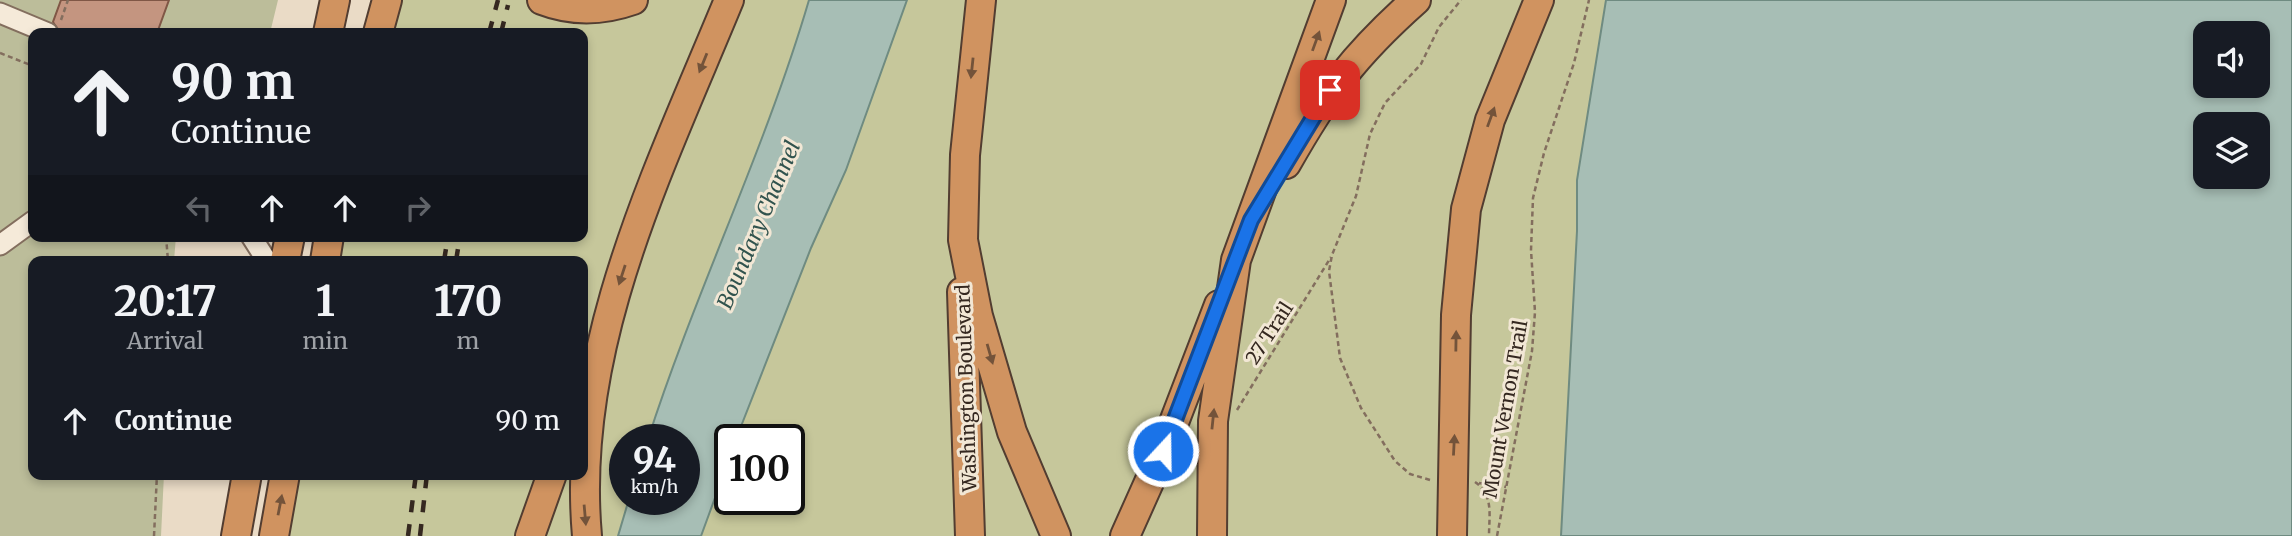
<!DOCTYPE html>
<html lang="en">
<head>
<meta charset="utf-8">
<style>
	body { margin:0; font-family:Merriweather,serif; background:#20242c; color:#f1f3f6; height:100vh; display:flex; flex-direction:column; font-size:26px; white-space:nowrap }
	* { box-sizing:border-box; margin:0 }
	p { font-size:23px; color:#9ea1a6 }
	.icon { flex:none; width:38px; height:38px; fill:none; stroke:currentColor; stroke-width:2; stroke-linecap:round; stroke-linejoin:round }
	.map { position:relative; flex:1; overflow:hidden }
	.drawer { position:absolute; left:28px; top:256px; width:560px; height:224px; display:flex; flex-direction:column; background:#171b24; border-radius:14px; box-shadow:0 4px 10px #0003 }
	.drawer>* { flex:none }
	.banner { position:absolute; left:28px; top:28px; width:560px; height:214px; border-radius:14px; box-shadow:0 4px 10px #0003; background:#171b24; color:#f1f3f6; overflow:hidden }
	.fabs { position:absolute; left:2193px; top:21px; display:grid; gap:14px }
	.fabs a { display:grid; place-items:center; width:77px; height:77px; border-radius:14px; background:#171b24; box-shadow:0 4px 10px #0003; font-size:35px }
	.speed { position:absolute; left:609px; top:424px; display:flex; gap:14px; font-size:35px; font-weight:700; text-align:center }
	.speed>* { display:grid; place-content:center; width:91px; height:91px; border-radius:50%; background:#171b24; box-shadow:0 4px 10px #0003; line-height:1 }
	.speed small { font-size:18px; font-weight:400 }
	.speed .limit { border:4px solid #111; border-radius:10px; background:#fff; color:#111 }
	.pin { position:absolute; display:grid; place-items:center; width:60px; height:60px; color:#fff; margin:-30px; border-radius:14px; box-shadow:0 4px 10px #0006 }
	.me { position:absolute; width:77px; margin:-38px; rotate:21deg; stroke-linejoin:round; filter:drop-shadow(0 0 5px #0008) }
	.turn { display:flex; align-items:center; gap:24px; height:147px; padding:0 28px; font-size:32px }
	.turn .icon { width:91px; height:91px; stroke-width:2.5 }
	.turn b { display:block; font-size:49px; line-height:60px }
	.lanes { display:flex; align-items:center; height:66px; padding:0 28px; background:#0003; justify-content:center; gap:35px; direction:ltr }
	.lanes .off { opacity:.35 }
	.eta { display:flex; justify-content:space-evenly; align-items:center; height:119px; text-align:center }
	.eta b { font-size:42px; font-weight:700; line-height:49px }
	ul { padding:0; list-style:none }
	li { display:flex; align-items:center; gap:21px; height:91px; padding:0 28px }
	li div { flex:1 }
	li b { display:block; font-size:26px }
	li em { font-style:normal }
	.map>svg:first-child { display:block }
	.green { fill:#c6c79b }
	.cemetery { fill:#bcbd9a }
	.water { fill:#a7beb5; stroke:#6f8b81; stroke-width:2; fill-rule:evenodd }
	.building { fill:#c49580; stroke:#805746; stroke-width:2 }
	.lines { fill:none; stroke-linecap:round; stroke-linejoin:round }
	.minor-casing { stroke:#836e5e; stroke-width:23 }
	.highway-casing { stroke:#523d31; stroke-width:32 }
	.path { stroke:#836e5e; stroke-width:2.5; stroke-dasharray:5 3.5; stroke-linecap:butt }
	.minor { stroke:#f5ead9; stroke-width:19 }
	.highway { stroke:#d09360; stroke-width:28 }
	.rail { stroke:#352820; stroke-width:4.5; stroke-dasharray:12 12; stroke-linecap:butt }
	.oneway { fill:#73533a }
	.route-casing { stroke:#114b97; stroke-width:18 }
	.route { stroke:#1a73e8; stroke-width:12 }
	.labels { text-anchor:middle; stroke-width:6; stroke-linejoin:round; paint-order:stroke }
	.street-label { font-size:19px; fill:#352820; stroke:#f2e7d5 }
	.water-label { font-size:21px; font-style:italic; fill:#31534e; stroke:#f2e7d5 }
</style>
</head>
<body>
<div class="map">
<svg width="2292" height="536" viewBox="0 0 2292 536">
	<rect width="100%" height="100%" fill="#eadbc6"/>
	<!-- green -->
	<path class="green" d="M395,0H809L786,77L648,439H625V499H629L618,536H284L293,474H583V261H325L332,236H583V33H387Z
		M907,0H1606L1577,180V231L1561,536H701L730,457V499H789V439H736L811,248L846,170Z"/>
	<!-- cemetery -->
	<path class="cemetery" d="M0,0H278L270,33H33V236H176L174,261H33V474H164L161,536H0Z"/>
	<!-- water -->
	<path class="water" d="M809,0H907L846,170L811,248L736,439H730V457L701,536H618L629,499H684V439H648C696,290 765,150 809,0Z
		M1606,0H2292V536H1561L1577,231V180ZM2205,33H2258V86H2205ZM2205,124H2258V177H2205Z"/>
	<!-- building -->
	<path class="building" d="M61,0H169L157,33H60L53,22Z"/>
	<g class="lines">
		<defs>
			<path id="minor" d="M0,13L48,33
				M251,236L267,261
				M0,245L33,221"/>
			<path id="highway" d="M542,0C573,12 602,11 633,0
				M981,0L965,155L963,240L978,316L1012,432L1056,536
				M328,33L335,0
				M378,33L387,0
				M1286,164C1326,93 1354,55 1416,0
				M285,261L290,236
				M325,261L329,236
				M962,292L970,536
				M236,536L247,474
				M274,536L285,474
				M530,536L552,474
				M587,536C570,347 659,170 729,0
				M1125,536L1163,451L1219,305
				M1212,536L1213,421L1236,260L1331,0
				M1452,536L1456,315L1466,209L1490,120L1539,0"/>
		</defs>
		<!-- minor casing -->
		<use href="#minor" class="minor-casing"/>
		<!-- highway casing -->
		<use href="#highway" class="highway-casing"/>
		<!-- path -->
		<path class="path" d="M61,20L68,0
			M0,53L33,66
			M166,236L168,261
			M1237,410L1331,257
			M1430,480L1410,474L1395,461L1361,408L1340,358L1329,271L1332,255L1356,196L1370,134L1385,103L1421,64L1439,27L1461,0
			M1475,482C1494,495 1489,516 1489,536
			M1479,483L1506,487
			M154,536L157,474
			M1497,536L1532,351L1535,312L1531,250L1533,198L1544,153L1574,63L1589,0"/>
		<!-- minor -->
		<use href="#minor" class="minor"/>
		<!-- highway -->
		<use href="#highway" class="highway"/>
		<!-- rail -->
		<path class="rail" d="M489,33L498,0
			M501,33L508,5
			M444,261L448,236
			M456,261L460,236
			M408,536L416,474
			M420,536L427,474"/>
	</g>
	<!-- one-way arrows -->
	<defs><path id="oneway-solid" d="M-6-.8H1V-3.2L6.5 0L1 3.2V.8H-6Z" transform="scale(1.75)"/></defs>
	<g class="oneway">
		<use href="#oneway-solid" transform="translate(1316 41) rotate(-70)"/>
		<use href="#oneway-solid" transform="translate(703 63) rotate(112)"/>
		<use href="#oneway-solid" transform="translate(972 68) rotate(96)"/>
		<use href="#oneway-solid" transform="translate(1491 117) rotate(-70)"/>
		<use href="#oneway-solid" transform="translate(622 275) rotate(108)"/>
		<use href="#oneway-solid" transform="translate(1456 341) rotate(-89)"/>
		<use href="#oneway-solid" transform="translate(990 354) rotate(74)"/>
		<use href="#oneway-solid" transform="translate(1213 419) rotate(-84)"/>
		<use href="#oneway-solid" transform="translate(1454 445) rotate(-87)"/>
		<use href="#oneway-solid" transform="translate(280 505) rotate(-79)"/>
		<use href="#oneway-solid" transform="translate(585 515) rotate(85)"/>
	</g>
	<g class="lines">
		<defs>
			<path id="route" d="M1163,451L1251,220L1330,90"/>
		</defs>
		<!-- route casing -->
		<use href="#route" class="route-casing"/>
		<!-- route -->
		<use href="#route" class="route"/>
	</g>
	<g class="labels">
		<!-- street labels -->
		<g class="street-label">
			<text transform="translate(1269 333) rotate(-57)" y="7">27 Trail</text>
			<text transform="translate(966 388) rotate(-92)" y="7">Washington Boulevard</text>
			<text transform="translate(1505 409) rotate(-80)" y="7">Mount Vernon Trail</text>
		</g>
		<!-- water labels -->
		<g class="water-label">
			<text transform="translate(759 225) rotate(-67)" y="7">Boundary Channel</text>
		</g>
	</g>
</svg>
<div class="fabs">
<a><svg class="icon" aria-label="sound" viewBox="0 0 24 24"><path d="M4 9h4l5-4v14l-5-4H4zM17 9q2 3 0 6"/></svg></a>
<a><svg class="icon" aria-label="layers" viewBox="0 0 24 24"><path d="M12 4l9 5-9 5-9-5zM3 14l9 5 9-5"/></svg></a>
</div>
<div class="speed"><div>94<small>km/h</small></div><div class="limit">100</div></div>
<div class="pin" style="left:1330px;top:90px;background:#d93025"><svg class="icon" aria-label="arrive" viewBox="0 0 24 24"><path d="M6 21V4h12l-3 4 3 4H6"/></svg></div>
<svg class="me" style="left:1163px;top:451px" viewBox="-20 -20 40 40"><circle r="17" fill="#1a73e8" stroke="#fff" stroke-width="3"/><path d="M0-11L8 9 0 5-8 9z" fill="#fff"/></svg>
<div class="banner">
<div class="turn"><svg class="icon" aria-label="ahead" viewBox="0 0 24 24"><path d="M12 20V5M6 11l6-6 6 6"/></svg><div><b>90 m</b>Continue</div></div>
<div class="lanes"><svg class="icon off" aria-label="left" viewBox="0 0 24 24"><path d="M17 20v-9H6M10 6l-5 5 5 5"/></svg><svg class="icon" aria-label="ahead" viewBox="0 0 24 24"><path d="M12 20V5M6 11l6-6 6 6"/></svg><svg class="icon" aria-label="ahead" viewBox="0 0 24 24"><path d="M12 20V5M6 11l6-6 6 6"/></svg><svg class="icon off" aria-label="right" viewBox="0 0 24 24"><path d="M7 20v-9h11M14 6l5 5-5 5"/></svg></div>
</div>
<section class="drawer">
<div class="eta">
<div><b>20:17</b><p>Arrival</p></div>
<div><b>1</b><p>min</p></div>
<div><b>170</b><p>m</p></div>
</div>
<ul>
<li><svg class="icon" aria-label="ahead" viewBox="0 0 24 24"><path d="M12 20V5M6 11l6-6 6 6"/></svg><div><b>Continue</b></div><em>90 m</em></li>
</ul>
</section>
</div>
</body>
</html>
